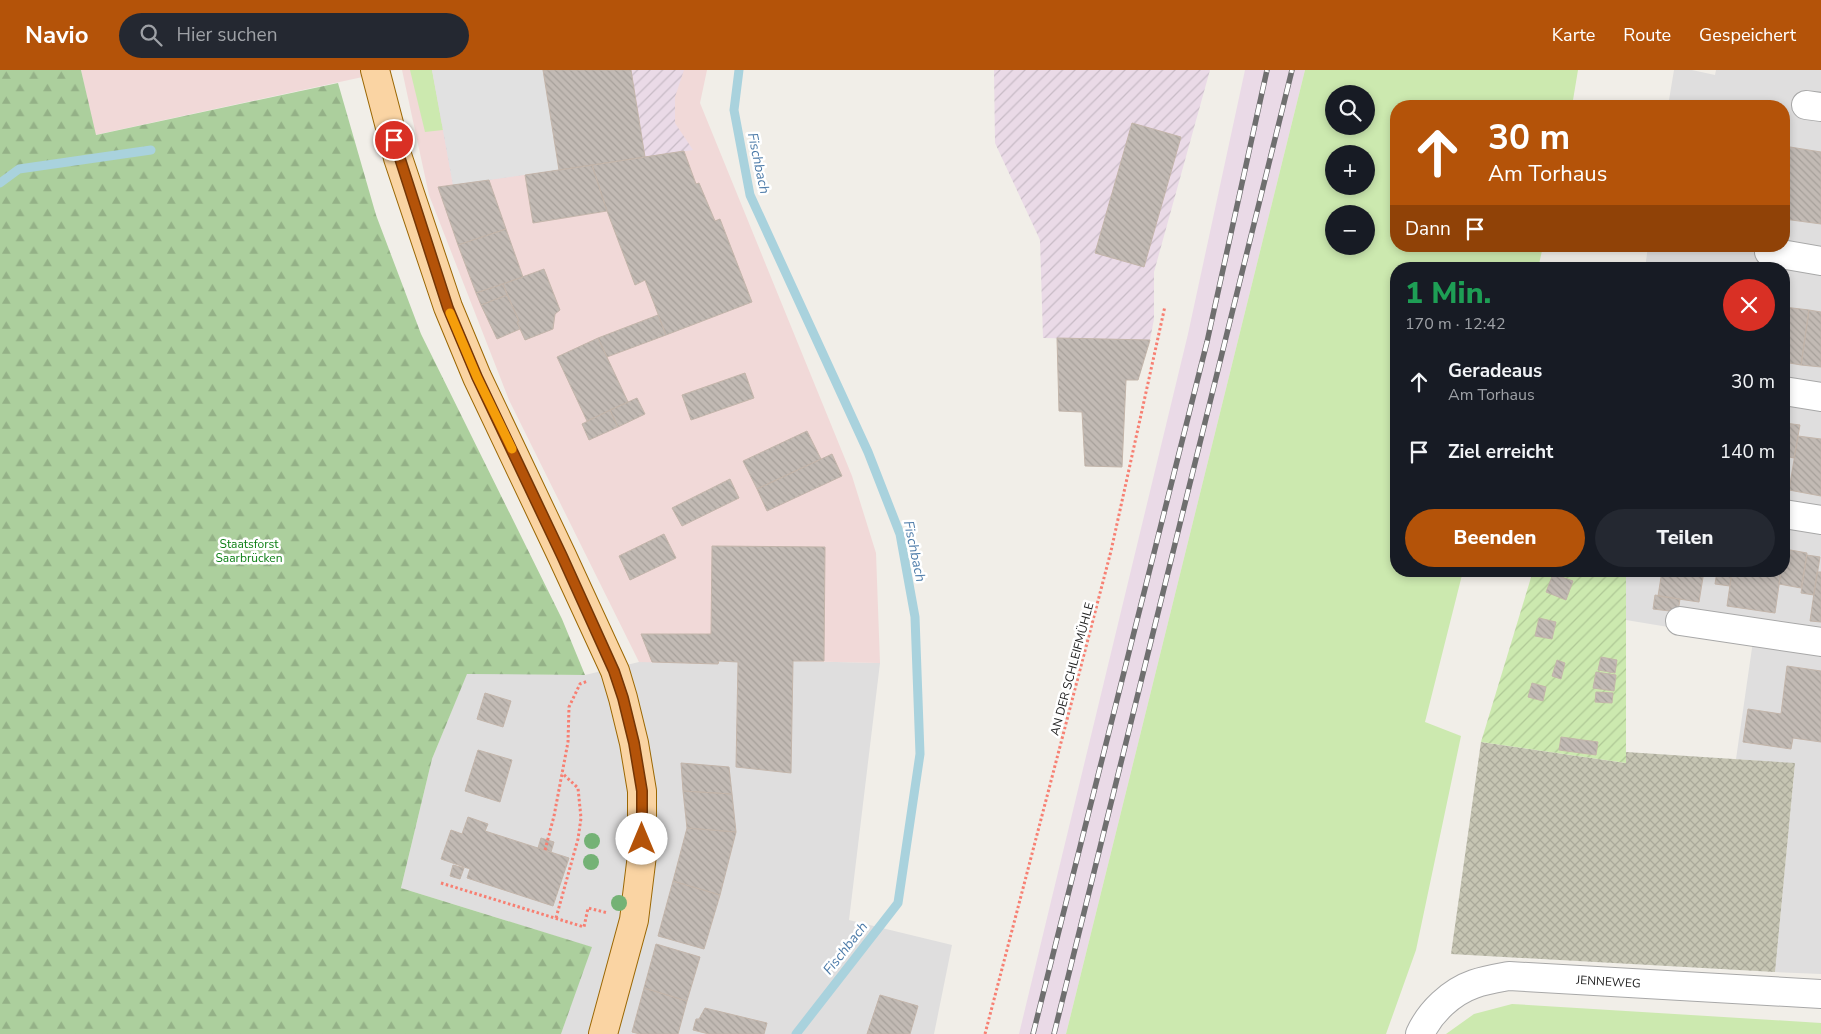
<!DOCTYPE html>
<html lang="de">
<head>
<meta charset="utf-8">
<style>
	body { margin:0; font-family:"Nunito Sans",sans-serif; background:#242831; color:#f1f3f6; height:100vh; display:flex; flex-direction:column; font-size:19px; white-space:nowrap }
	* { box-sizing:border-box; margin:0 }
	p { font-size:16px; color:#9ea1a6 }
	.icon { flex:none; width:28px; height:28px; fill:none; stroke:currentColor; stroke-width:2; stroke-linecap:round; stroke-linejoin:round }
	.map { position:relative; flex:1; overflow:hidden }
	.sheet { position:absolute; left:1390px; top:192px; width:400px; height:315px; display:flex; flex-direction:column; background:#171b24; border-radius:20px; box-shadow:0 2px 8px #0003 }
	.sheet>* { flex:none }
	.guide { position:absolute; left:1390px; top:30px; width:400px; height:152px; border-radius:20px; box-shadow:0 2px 8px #0003; background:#b45309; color:#fff; overflow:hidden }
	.fabs { position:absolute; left:1325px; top:15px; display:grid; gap:10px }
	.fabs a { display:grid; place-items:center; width:50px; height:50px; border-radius:50%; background:#171b24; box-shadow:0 2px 8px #0003; font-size:25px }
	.pin { position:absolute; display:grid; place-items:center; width:42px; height:42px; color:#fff; margin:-21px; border:2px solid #fff; border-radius:50%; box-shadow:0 1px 5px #0007 }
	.me { position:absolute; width:55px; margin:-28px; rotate:0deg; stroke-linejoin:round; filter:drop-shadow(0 0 4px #0008) }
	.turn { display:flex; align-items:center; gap:18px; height:105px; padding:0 15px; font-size:22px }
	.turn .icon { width:65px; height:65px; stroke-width:2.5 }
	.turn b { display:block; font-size:35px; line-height:42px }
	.then { display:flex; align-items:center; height:48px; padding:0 15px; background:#0003; gap:10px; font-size:19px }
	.round { display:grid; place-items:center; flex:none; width:52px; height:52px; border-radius:26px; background:#242831 }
	.head { display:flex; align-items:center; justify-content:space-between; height:85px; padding:0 15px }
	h1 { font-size:30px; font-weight:800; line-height:38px; color:#1e9e55 }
	.button { display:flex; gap:10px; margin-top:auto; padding:10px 15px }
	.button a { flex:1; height:58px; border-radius:30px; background:#b45309; color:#fff; font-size:20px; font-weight:800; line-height:58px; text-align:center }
	.button a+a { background:#242831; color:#f1f3f6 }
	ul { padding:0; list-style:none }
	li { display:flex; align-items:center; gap:15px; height:70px; padding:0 15px }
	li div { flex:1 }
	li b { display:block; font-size:19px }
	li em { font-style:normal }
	header { display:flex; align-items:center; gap:30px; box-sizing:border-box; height:70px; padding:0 25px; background:#b45309; color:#fff }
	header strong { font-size:24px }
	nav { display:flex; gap:28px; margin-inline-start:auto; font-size:18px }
	.search { width:350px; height:45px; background:#242831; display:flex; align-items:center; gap:12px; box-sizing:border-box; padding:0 18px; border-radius:28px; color:#9ea1a6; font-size:19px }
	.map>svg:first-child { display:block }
	.residential { fill:#dfdede }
	.commercial { fill:#f1d9d8 }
	.industrial { fill:url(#industrial-furrows) }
	.railway { fill:#eadae7 }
	.construction { fill:url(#construction-cross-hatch) }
	.grass { fill:#cce9af; fill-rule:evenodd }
	.forest { fill:url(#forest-firs) }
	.garden { fill:url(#garden-furrows) }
	.parking { fill:#e1e1e1 }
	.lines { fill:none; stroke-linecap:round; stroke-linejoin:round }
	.stream { stroke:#a9d2dd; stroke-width:9 }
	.building { fill:url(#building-back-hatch); stroke:#c3b5aa }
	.minor-casing { stroke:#a8a8a8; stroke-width:30 }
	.major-casing { stroke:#9b6703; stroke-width:30 }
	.path { stroke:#f77f72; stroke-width:3; stroke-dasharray:2.5 2.5; stroke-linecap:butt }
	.minor { stroke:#fff; stroke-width:28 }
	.major { stroke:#fad4a3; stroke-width:28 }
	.rail-casing { stroke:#6f6f6f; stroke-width:5.5 }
	.rail { stroke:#fff; stroke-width:4; stroke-dasharray:11; stroke-linecap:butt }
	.tree { fill:#74b275 }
	.route-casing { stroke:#753606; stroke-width:12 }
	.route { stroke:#b45309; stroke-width:9 }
	.slow { stroke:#f59e0b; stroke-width:9 }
	.labels { text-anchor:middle; stroke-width:5; stroke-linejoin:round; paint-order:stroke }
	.park-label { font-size:12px; fill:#0e8017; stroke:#fff }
	.street-label { font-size:12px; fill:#212121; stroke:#fff }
	.water-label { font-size:14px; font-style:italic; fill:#4b7aa8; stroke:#fff }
</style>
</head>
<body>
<header>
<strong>Navio</strong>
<div class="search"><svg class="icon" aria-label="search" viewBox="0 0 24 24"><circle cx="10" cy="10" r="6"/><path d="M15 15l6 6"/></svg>Hier suchen</div>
<nav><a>Karte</a><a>Route</a><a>Gespeichert</a></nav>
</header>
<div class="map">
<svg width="1821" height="964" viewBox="0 0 1821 964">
	<defs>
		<pattern id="industrial-furrows" width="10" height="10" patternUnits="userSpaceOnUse" patternTransform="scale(1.25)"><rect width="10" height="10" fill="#eadae7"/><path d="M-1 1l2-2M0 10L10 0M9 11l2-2" fill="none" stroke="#c8bbc6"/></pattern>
		<pattern id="construction-cross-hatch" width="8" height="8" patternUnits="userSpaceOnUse" patternTransform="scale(1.25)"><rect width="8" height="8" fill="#c6c5b3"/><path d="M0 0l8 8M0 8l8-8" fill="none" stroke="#aaa99a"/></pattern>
		<pattern id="forest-firs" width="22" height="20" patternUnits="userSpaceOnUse" patternTransform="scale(1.25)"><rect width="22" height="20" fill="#accf9d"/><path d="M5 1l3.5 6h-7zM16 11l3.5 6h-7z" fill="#94b187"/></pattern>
		<pattern id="garden-furrows" width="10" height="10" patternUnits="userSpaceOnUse" patternTransform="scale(1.25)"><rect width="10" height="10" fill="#cce9af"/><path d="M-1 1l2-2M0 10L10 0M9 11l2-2" fill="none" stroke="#afc896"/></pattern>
		<pattern id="building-back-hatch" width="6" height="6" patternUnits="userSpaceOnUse" patternTransform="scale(1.25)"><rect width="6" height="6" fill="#c2bab4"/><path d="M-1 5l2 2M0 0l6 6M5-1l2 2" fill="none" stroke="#a6a09a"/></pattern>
	</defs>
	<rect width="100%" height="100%" fill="#f1eee8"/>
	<!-- residential -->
	<path class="residential" d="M1674,0H1692L1715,5L1716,0H1821V904L1775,902L1795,694L1736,689L1753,571L1626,550V501H1784V199H1645L1648,176H1784V36H1668Z
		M794,591L880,593L849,850L952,875L934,964H561L591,877L401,818L432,689L467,603L585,605L639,592Z"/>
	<!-- commercial -->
	<path class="commercial" d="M81,0H395L95,65Z
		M402,0H707L700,33L852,406L876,483L880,593L793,591H719L718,594L639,592L509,330L429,125Z"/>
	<!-- industrial -->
	<path class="industrial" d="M432,0H684L675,27V53L693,80L453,115Z
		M994,0H1210L1154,202V249L1150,270L1043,268L1040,170L995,73Z"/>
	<!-- railway -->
	<path class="railway" d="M1245,0H1305L1066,964H1019L1188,264Z"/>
	<!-- construction -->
	<path class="construction" d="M1481,672L1626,693V682L1795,693L1775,902L1451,884Z"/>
	<!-- grass -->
	<path class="grass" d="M410,0H432L443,60L425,62Z
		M1305,0H1578L1572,36H1396V176H1543L1538,199H1396V501H1463L1425,652L1461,666L1416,880L1386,964H1066ZM1334,24H1366V56H1334ZM1334,84H1366V116H1334ZM1334,144H1366V176H1334Z
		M1512,934L1821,953V964H1446L1474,944Z"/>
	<!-- forest -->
	<path class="forest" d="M0,0H81L96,65L338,13L376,145L421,264L562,549L585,605L467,604L432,689L401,818L592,877L561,964H0Z"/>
	<!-- garden -->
	<path class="garden" d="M1533,501H1626V693L1481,672Z"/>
	<!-- parking -->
	<path class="parking" d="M432,0H543L559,100L453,115Z"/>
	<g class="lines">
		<!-- stream -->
		<path class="stream" d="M739,0L734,40L750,125L868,382L900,464L915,547L920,684L898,833L796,964
			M0,113L19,99L151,80"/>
	</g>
	<!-- building -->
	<path class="building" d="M543,0H631L645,87L559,100Z
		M1132,53L1181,67L1144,197L1095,183Z
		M1784,76L1821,82V154L1784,149Z
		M684,81L696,114L699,113L715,151L720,149L752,232L666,265L645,210L635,215L607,141L592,95Z
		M592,95L607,141L533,153L525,105Z
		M489,110L506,159L458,175L438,117Z
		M506,159L523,207L476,223L458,175Z
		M544,199L560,240L555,244L553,259L525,270L517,252L519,251L503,214Z
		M503,214L507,225L481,235L476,223Z
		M507,225L519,251L517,252L520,259L497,269L481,235Z
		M1784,237L1809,240L1801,295L1784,292Z
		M1809,240L1821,242V297L1801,295Z
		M658,245L666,265L607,287L598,268Z
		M598,268L628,332L587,351L557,287Z
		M1057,268L1150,270L1138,310H1126L1122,397L1085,396L1082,342L1059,341Z
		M745,303L754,328L691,350L682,325Z
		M637,328L645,344L618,357L610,340Z
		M610,340L618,357L589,370L582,354Z
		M1785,353L1800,355L1794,388L1784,386Z
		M807,361L821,389L757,419L743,391Z
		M1798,366L1821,369V426L1789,420Z
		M832,384L842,406L767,441L757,419Z
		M730,409L739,428L682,456L672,438Z
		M664,464L676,488L630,510L619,486Z
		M712,476L825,477L824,591H793L791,703L736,697L738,592L719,591L718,594L652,592L641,564H711Z
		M1785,479L1807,483L1801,518L1779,514L1781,501H1784Z
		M1807,485L1820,487L1814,525L1801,523Z
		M1662,501H1704L1699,532L1658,526Z
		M1717,501H1732L1730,516L1715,514Z
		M1732,501H1781L1775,543L1727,536Z
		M1817,502H1821V552L1810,551Z
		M1553,504L1573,511L1566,530L1546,522Z
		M1655,525L1680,529L1678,542L1653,539Z
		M1539,548L1556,552L1552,569L1535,566Z
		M1601,587L1617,590L1615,603L1598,600Z
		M1557,590L1565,593L1561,609L1552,606Z
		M1787,596L1821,601V672L1793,668L1791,679L1743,672L1748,639L1781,644Z
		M1596,602L1616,605L1614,621L1593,618Z
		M1532,613L1546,617L1543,631L1528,627Z
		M1596,622L1613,623L1612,633L1595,632Z
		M485,623L511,631L503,657L477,649Z
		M1561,667L1598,672L1596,685L1559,680Z
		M478,680L512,690L500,732L465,721Z
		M681,693L729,697L732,724L683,721Z
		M683,721L732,724L736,762L687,758Z
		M468,747L488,754L485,761L569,788L553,836L467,808L470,799L441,789L451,760L462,764Z
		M687,758L736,762L720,825L673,811Z
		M541,768L554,772L551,782L538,778Z
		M453,795L464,798L460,809L450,806Z
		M673,811L720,825L704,879L658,866Z
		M656,874L700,887L687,931L644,918Z
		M644,918L687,931L678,964H640L632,962Z
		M880,925L918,936L910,964H867Z
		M705,938L767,953L764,964H709L693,960L696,949H699Z"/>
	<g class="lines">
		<defs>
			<g id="minor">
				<path d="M1806,35L1821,37"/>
				<path d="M1769,182L1821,191"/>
				<path d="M1784,321L1821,327"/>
				<path d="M1784,444L1821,450"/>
				<path d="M1680,551L1821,572"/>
				<path id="s1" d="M1420,964C1430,942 1451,922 1474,914C1485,910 1498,908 1509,906L1821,924"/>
			</g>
			<path id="major" d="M375,0L398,88L448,237L477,307L562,486L615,601L623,628L634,673L642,721V785L634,850L603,964"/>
		</defs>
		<!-- minor casing -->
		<use href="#minor" class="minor-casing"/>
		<!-- major casing -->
		<use href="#major" class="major-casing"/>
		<!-- path -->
		<path class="path" d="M545,780L554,746L568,672L569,637L580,614L588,611
			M441,813L584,857L588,838L608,843
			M556,848L578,769L581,748L578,718L562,703
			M985,964L1111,481L1165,236"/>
		<!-- minor -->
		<use href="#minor" class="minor"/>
		<!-- major -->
		<use href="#major" class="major"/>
		<defs>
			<path id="rail" d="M1033,964L1207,272L1267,0
				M1054,964L1292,0"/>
		</defs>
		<!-- rail casing -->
		<use href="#rail" class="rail-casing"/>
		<!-- rail -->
		<use href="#rail" class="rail"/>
	</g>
	<!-- trees -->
	<g class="tree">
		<circle cx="592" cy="771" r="8"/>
		<circle cx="591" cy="792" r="8"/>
		<circle cx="619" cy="833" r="8"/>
	</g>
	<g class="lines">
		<defs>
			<path id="route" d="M394,70L448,238L477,307L562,486L614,601L623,628L634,673L642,721V769"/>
		</defs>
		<!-- route casing -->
		<use href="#route" class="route-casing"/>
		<!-- route -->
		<use href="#route" class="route"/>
		<!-- slow -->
		<path class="slow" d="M450,243L477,307L512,379"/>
	</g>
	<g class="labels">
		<!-- park labels -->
		<g class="park-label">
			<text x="249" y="478">Staatsforst<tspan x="249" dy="14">Saarbrücken</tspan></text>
		</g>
		<!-- street labels -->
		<g class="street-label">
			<text transform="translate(1072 599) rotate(-75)" y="4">AN DER SCHLEIFMÜHLE</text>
			<text dy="4" stroke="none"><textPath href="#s1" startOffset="211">JENNEWEG</textPath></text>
		</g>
		<!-- water labels -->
		<g class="water-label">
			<text transform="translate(759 93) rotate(78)" y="5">Fischbach</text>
			<text transform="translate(915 481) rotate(78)" y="5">Fischbach</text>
			<text transform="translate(845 878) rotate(-52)" y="5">Fischbach</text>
		</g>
	</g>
</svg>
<div class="fabs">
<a><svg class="icon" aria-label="search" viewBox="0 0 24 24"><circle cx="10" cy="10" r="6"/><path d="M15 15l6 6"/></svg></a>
<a>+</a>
<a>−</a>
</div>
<div class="pin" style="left:394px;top:70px;background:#d93025"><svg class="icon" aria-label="arrive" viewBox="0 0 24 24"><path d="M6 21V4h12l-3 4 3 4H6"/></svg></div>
<svg class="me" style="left:642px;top:769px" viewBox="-20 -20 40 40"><circle r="19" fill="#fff"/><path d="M0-13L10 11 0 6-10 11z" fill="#b45309"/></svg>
<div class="guide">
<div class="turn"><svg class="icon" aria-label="ahead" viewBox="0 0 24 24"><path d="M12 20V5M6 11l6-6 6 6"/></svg><div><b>30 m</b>Am Torhaus</div></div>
<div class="then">Dann<svg class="icon" aria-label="arrive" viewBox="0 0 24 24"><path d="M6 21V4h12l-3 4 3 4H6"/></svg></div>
</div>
<section class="sheet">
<div class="head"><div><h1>1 Min.</h1><p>170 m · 12:42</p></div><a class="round" style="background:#d93025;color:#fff"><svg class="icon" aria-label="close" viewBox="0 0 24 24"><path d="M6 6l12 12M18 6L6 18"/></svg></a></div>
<ul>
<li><svg class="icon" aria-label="ahead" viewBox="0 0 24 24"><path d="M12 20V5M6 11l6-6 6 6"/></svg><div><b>Geradeaus</b><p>Am Torhaus</p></div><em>30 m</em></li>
<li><svg class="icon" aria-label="arrive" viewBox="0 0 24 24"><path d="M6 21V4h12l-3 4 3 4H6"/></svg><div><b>Ziel erreicht</b></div><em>140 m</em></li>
</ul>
<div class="button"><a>Beenden</a><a>Teilen</a></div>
</section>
</div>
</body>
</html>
